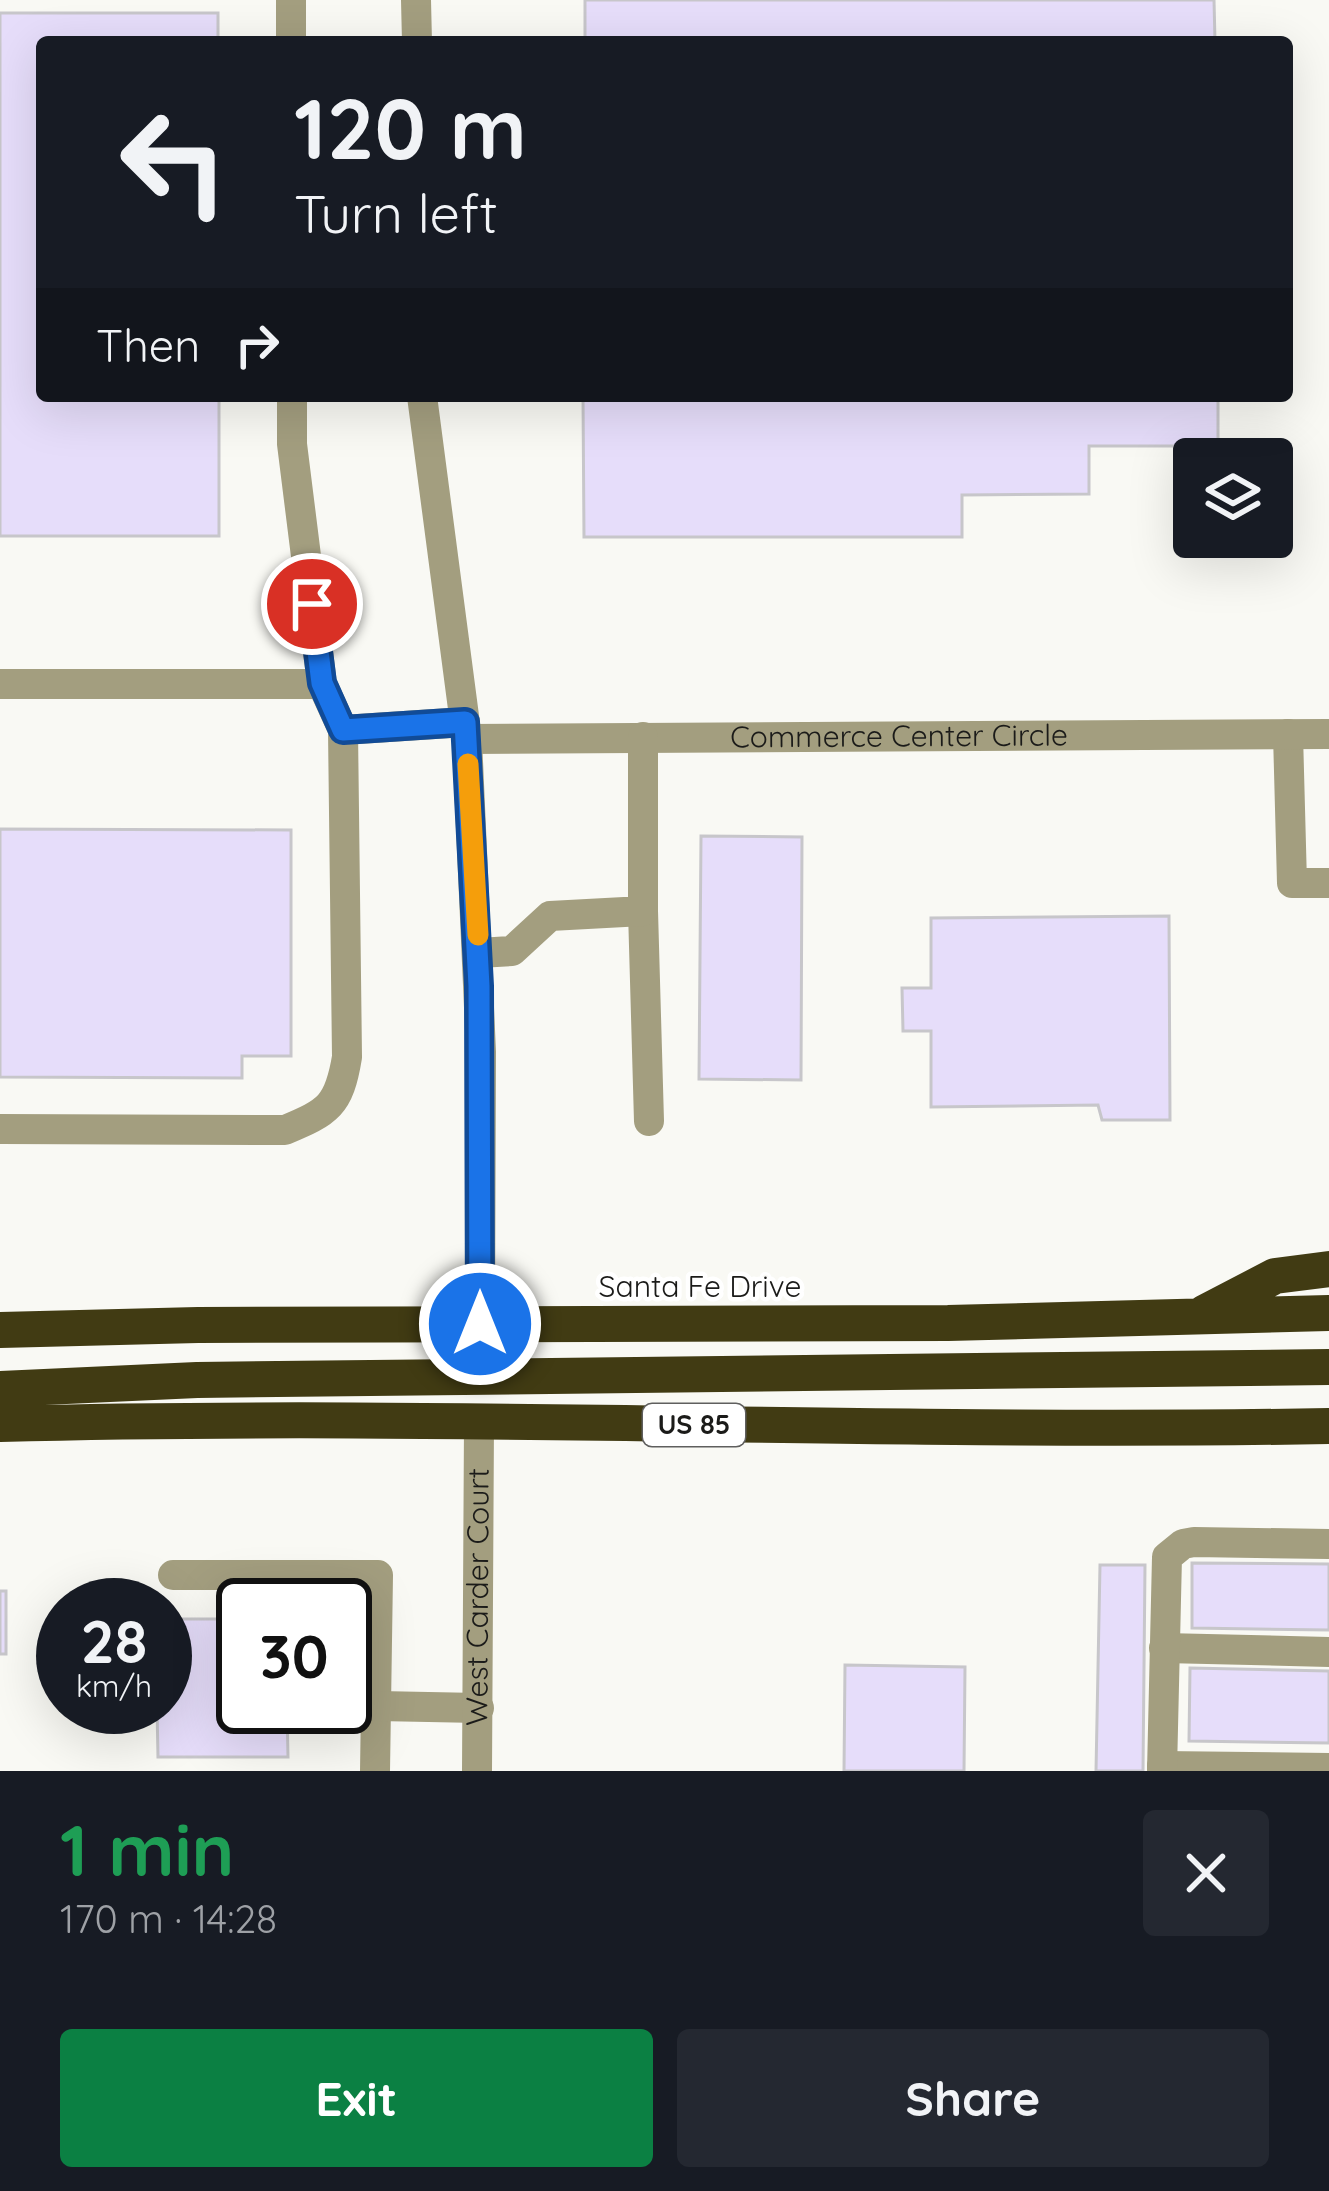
<!DOCTYPE html>
<html lang="en">
<head>
<meta charset="utf-8">
<style>
	body { margin:0; font-family:Quicksand,sans-serif; background:#242831; color:#f1f3f6; height:100vh; display:flex; flex-direction:column; font-size:45px; white-space:nowrap }
	* { box-sizing:border-box; margin:0 }
	p { font-size:39px; color:#9ea1a6 }
	.icon { flex:none; width:66px; height:66px; fill:none; stroke:currentColor; stroke-width:2; stroke-linecap:round; stroke-linejoin:round }
	.map { position:relative; height:1771px; overflow:hidden }
	.sheet { display:flex; flex-direction:column; background:#171b24; flex:1 }
	.sheet>* { flex:none }
	.guide { position:absolute; left:36px; top:36px; width:1257px; height:366px; border-radius:12px; box-shadow:0 12px 48px #0002; background:#171b24; color:#f1f3f6; overflow:hidden }
	.tools { position:absolute; left:1173px; top:438px; display:grid; gap:24px }
	.tools a { display:grid; place-items:center; width:120px; height:120px; border-radius:12px; background:#171b24; box-shadow:0 12px 48px #0002; font-size:60px }
	.speed { position:absolute; left:36px; top:1578px; display:flex; gap:24px; font-size:60px; font-weight:700; text-align:center }
	.speed>* { display:grid; place-content:center; width:156px; height:156px; border-radius:50%; background:#171b24; box-shadow:0 12px 48px #0002; line-height:1 }
	.speed small { font-size:30px; font-weight:400 }
	.speed .limit { border:6px solid #111; border-radius:18px; background:#fff; color:#111 }
	.pin { position:absolute; display:grid; place-items:center; width:102px; height:102px; color:#fff; margin:-51px; border:6px solid #fff; border-radius:50%; box-shadow:0 3px 12px #0007 }
	.me { position:absolute; width:132px; margin:-66px; rotate:0deg; stroke-linejoin:round; filter:drop-shadow(0 0 9px #0008) }
	.turn { display:flex; align-items:center; gap:42px; height:252px; padding:0 60px; font-size:54px }
	.turn .icon { width:156px; height:156px; stroke-width:2.5 }
	.turn b { display:block; font-size:84px; line-height:102px }
	.then { display:flex; align-items:center; height:114px; padding:0 60px; background:#0003; gap:24px; font-size:45px }
	.round { display:grid; place-items:center; flex:none; width:126px; height:126px; border-radius:12px; background:#242831 }
	.headline { display:flex; align-items:center; justify-content:space-between; height:204px; padding:0 60px }
	h1 { font-size:72px; font-weight:700; line-height:90px; color:#1e9e55 }
	.action { display:flex; gap:24px; margin-top:auto; padding:24px 60px }
	.action a { flex:1; height:138px; border-radius:12px; background:#0b8043; color:#fff; font-size:48px; font-weight:700; line-height:138px; text-align:center }
	.action a+a { background:#242831; color:#f1f3f6 }
	.map>svg:first-child { display:block }
	.building { fill:#e6ddfa; stroke:#c7c6ca; stroke-width:3 }
	.lines { fill:none; stroke-linecap:round; stroke-linejoin:round }
	.minor { stroke:#a39e7f; stroke-width:30 }
	.highway { stroke:#413b13; stroke-width:36 }
	.route-casing { stroke:#114b97; stroke-width:30 }
	.route { stroke:#1a73e8; stroke-width:21 }
	.slow { stroke:#f59e0b; stroke-width:21 }
	.labels { text-anchor:middle; stroke-width:9; stroke-linejoin:round; paint-order:stroke }
	.shield { fill:#fff; stroke:#5f5f5e; stroke-width:3 }
	.shield-label { font-size:27px; font-weight:bold; fill:#1b1b19 }
	.street-label { font-size:30px; fill:#1b1b19; stroke:#fff }
</style>
</head>
<body>
<div class="map">
<svg width="1329" height="1771" viewBox="0 0 1329 1771">
	<rect width="100%" height="100%" fill="#f9f9f4"/>
	<!-- building -->
	<path class="building" d="M585,0H1214L1215,42H585Z
		M0,13H218V42H42V396H219V536H0Z
		M583,396H1218V446H1089V494L962,495V537H584Z
		M0,829L291,830V1056H242V1078L0,1077Z
		M701,836L802,837L801,1080L699,1079Z
		M1169,916L1170,1120H1102L1098,1105L931,1107V1031H903L902,988H931V918Z
		M1192,1563L1329,1564V1630L1192,1628Z
		M1100,1565H1145L1143,1771H1096Z
		M0,1591H6V1654H0Z
		M165,1619H243V1707H287L288,1757H158L157,1707H165Z
		M845,1665L965,1667L964,1771H844Z
		M1190,1668L1329,1671V1743L1189,1741Z"/>
	<g class="lines">
		<!-- minor -->
		<g class="minor">
			<path d="M291,0V42"/>
			<path d="M416,0L417,42"/>
			<path d="M422,396L467,739L481,1052L480,1324"/>
			<path d="M0,684H322"/>
			<path d="M343,730L465,722"/>
			<path d="M1288,734L1292,883H1329"/>
			<path id="s1" d="M467,739L1329,734"/>
			<path d="M643,911L649,1121"/>
			<path d="M479,953L512,951L550,916L643,911V737"/>
			<path d="M0,1129L285,1130C328,1112 339,1106 347,1057L343,730L322,684L292,444V396"/>
			<path d="M173,1575H378L375,1771"/>
			<path d="M1164,1648L1329,1652"/>
			<path d="M378,1706L479,1708"/>
			<path d="M1162,1766L1329,1768"/>
			<path id="s2" d="M477,1771L479,1423"/>
			<path d="M1162,1771L1167,1557L1183,1544L1194,1542L1329,1544"/>
		</g>
		<!-- highway -->
		<path class="highway" d="M1204,1313L1275,1276L1329,1269
			M0,1330L198,1325L948,1323L1329,1313
			M0,1389L197,1380L1329,1367
			M0,1424C443,1412 886,1434 1329,1426"/>
	</g>
	<g class="lines">
		<defs>
			<path id="route" d="M312,604L322,683L343,730L465,722L479,986L480,1324"/>
		</defs>
		<!-- route casing -->
		<use href="#route" class="route-casing"/>
		<!-- route -->
		<use href="#route" class="route"/>
		<!-- slow -->
		<path class="slow" d="M468,764L478,935"/>
	</g>
	<g class="labels">
		<!-- shield labels -->
		<rect class="shield" x="643" y="1404" width="102" height="42" rx="9"/>
		<g class="shield-label">
			<text x="694" y="1434">US 85</text>
		</g>
		<!-- street labels -->
		<g class="street-label">
			<text dy="10" stroke="none"><textPath href="#s1" startOffset="432">Commerce Center Circle</textPath></text>
			<text x="700" y="1297">Santa Fe Drive</text>
			<text dy="10" stroke="none"><textPath href="#s2" startOffset="174">West Carder Court</textPath></text>
		</g>
	</g>
</svg>
<div class="tools">
<a><svg class="icon" aria-label="layers" viewBox="0 0 24 24"><path d="M12 4l9 5-9 5-9-5zM3 14l9 5 9-5"/></svg></a>
</div>
<div class="speed"><div>28<small>km/h</small></div><div class="limit">30</div></div>
<div class="pin" style="left:312px;top:604px;background:#d93025"><svg class="icon" aria-label="arrive" viewBox="0 0 24 24"><path d="M6 21V4h12l-3 4 3 4H6"/></svg></div>
<svg class="me" style="left:480px;top:1324px" viewBox="-20 -20 40 40"><circle r="17" fill="#1a73e8" stroke="#fff" stroke-width="3"/><path d="M0-11L8 9 0 5-8 9z" fill="#fff"/></svg>
<div class="guide">
<div class="turn"><svg class="icon" aria-label="left" viewBox="0 0 24 24"><path d="M17 20v-9H6M10 6l-5 5 5 5"/></svg><div><b>120 m</b>Turn left</div></div>
<div class="then">Then<svg class="icon" aria-label="right" viewBox="0 0 24 24"><path d="M7 20v-9h11M14 6l5 5-5 5"/></svg></div>
</div>
</div>
<section class="sheet">
<div class="headline"><div><h1>1 min</h1><p>170 m · 14:28</p></div><a class="round"><svg class="icon" aria-label="close" viewBox="0 0 24 24"><path d="M6 6l12 12M18 6L6 18"/></svg></a></div>
<div class="action"><a>Exit</a><a>Share</a></div>
</section>
</body>
</html>
